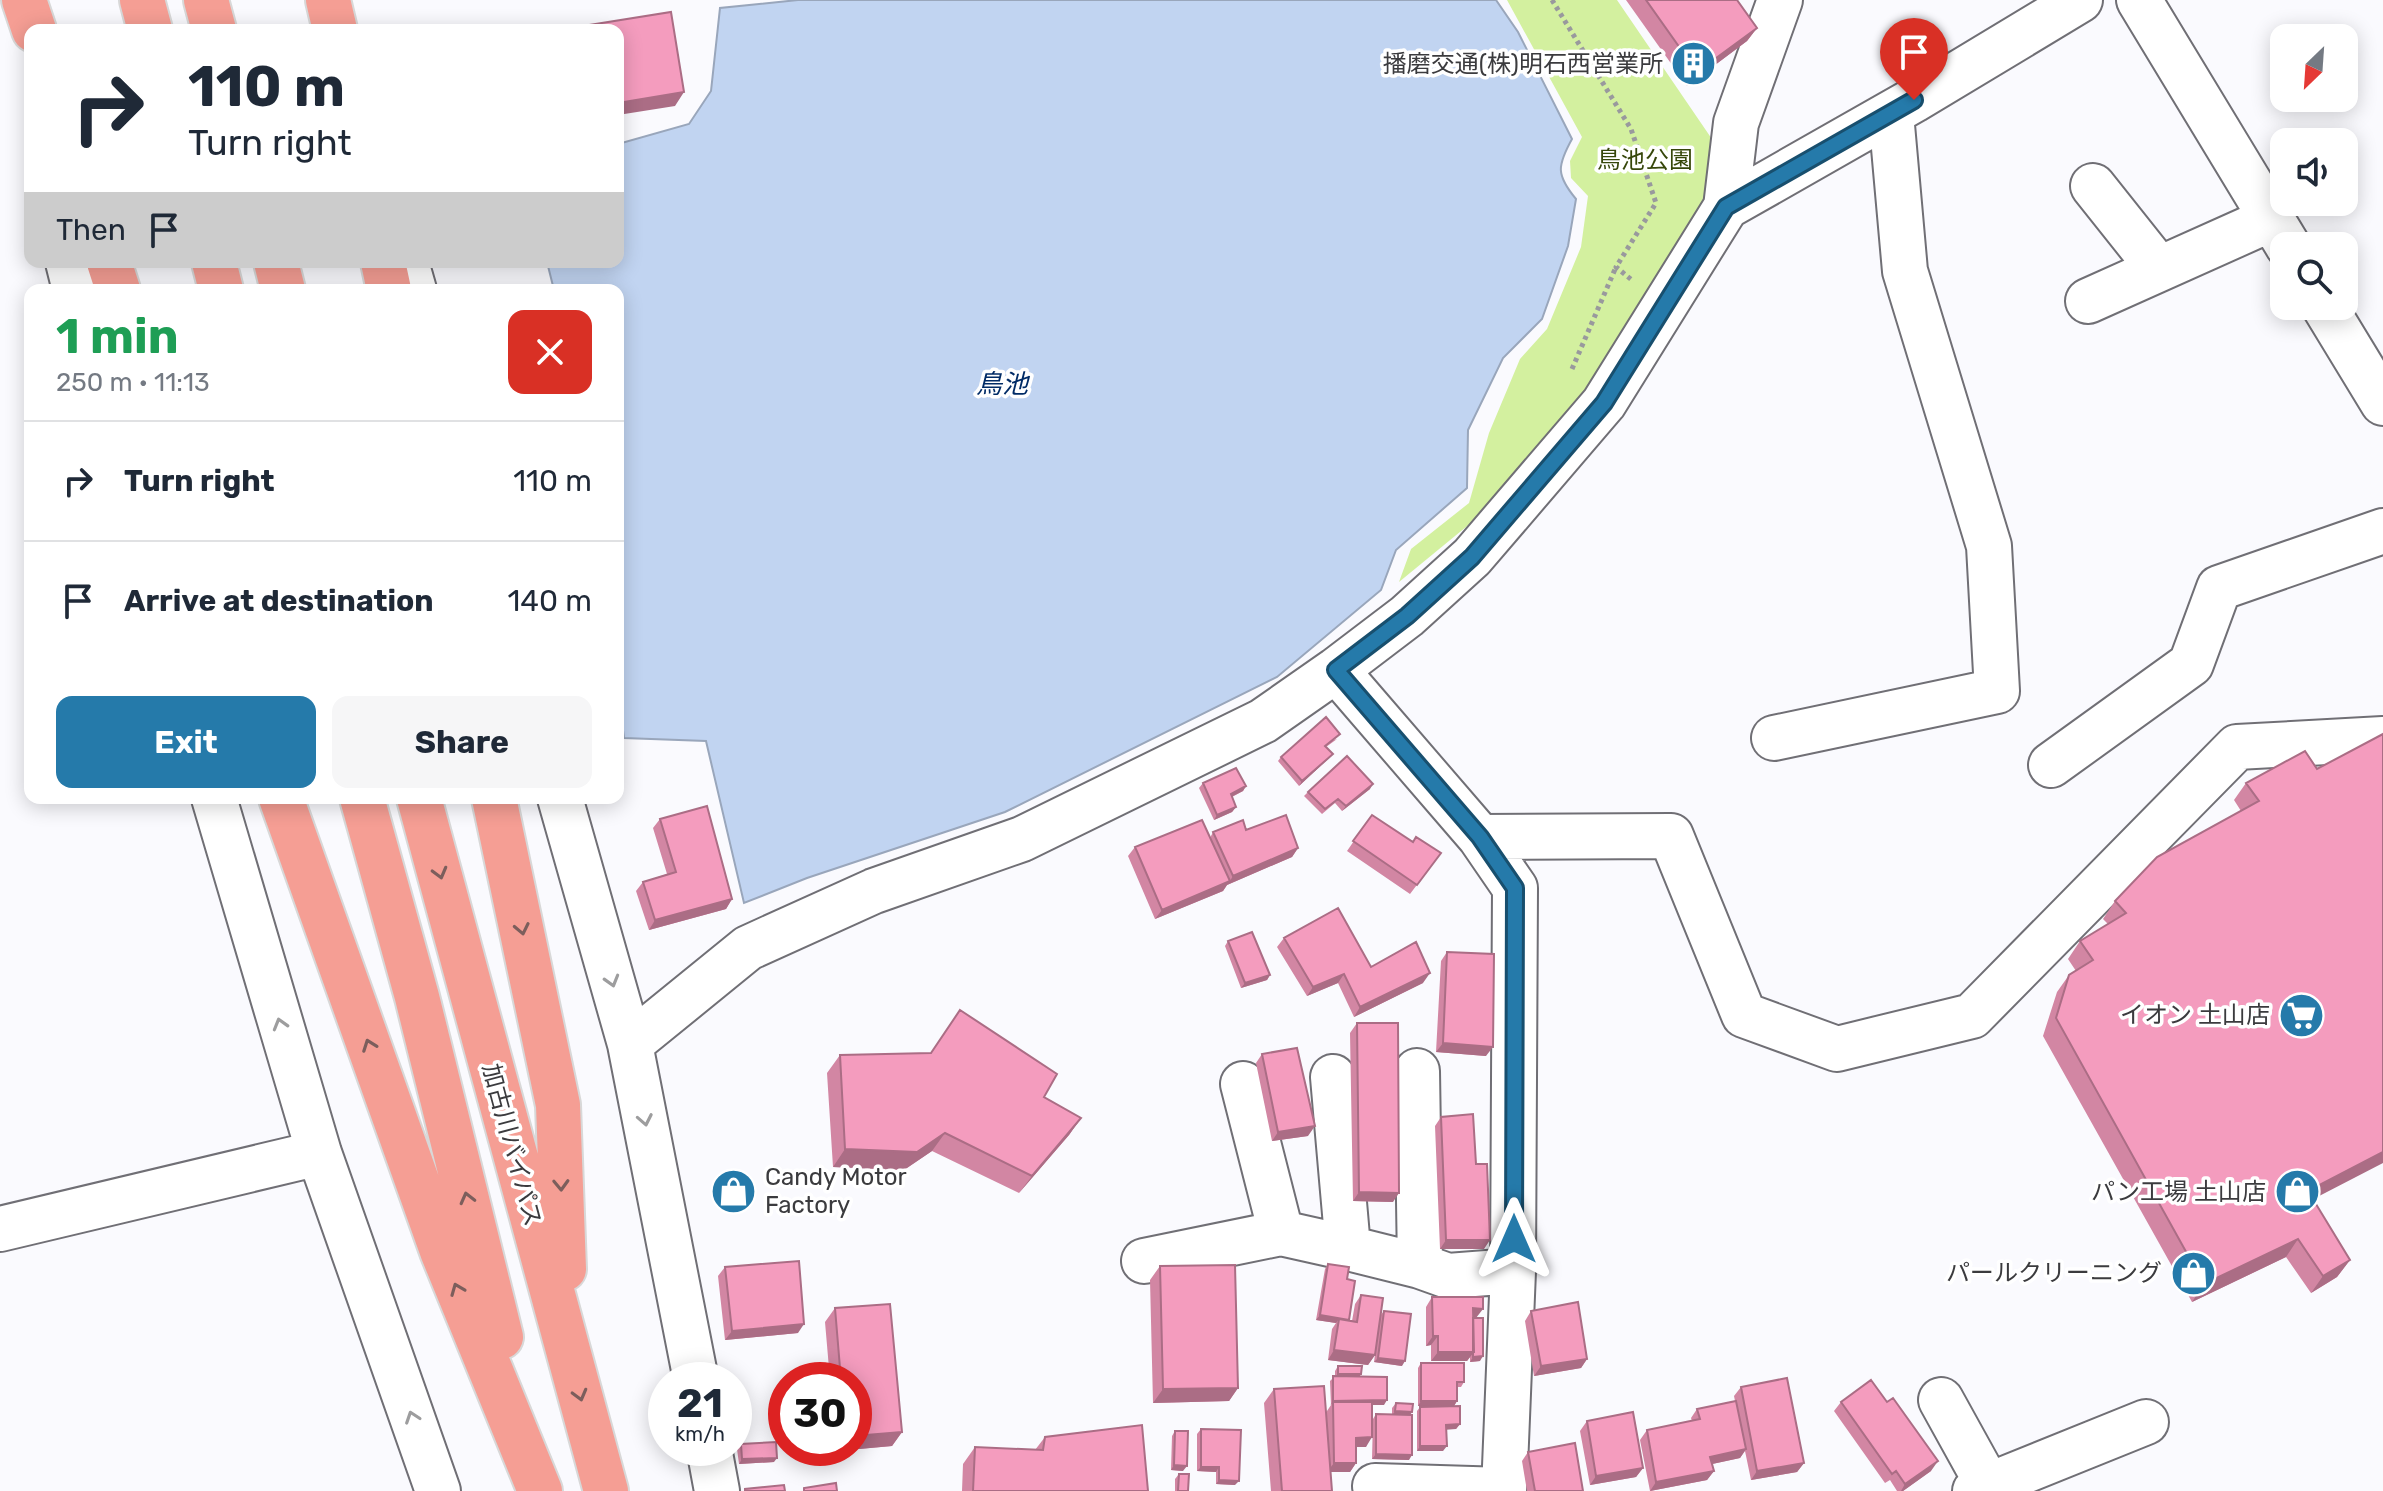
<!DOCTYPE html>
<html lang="en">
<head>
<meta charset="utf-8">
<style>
	body { margin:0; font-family:Rubik,"Noto Sans JP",sans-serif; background:#f6f6f7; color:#1f2937; height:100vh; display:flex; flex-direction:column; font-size:30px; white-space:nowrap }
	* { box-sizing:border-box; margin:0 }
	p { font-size:26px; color:#747a83 }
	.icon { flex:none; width:44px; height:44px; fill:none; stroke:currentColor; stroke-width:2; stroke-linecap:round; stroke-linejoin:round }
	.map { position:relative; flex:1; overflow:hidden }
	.panel { position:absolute; left:24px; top:284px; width:600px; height:520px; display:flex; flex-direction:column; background:#fff; border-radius:16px; box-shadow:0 4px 20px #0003 }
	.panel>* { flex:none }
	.guide { position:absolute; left:24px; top:24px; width:600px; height:244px; border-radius:16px; box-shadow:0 4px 20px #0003; background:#fff; color:#1f2937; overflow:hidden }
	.needle { width:52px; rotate:205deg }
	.fabs { position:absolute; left:2270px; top:24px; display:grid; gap:16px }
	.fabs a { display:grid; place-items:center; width:88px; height:88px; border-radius:16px; background:#fff; box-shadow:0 4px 20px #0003; font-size:40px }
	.speed { position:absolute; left:648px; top:1362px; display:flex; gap:16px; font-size:40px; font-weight:700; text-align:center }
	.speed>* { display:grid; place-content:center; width:104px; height:104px; border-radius:50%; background:#fff; box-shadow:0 4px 20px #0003; line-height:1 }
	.speed small { font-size:20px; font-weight:400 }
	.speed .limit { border:12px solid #d22; background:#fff; color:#111 }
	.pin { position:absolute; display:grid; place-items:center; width:68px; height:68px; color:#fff; margin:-82px -34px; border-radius:50% 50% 50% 0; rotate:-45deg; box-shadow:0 0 8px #0007 }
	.pin .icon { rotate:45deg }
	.me { position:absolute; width:88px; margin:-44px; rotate:0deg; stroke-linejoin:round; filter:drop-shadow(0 0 6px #0008) }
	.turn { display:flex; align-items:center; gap:28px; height:168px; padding:0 32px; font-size:36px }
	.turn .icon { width:104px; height:104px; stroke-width:2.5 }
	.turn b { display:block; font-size:56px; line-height:68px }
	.then { display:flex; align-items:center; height:76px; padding:0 32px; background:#0003; gap:16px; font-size:30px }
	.round { display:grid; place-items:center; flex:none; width:84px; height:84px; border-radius:16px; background:#f6f6f7 }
	.headline { display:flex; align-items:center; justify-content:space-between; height:136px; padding:0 32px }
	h1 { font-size:48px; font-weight:700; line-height:60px; color:#1e9e55 }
	.primary-button { display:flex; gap:16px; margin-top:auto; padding:16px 32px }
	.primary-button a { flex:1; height:92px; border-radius:16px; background:#257aaa; color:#fff; font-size:32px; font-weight:700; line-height:92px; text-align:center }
	.primary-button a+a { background:#f6f6f7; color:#1f2937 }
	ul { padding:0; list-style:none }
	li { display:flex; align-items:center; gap:24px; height:120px; padding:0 32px; border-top:2px solid #e0e1e3 }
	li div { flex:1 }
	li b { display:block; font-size:30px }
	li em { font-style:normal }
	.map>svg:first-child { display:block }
	.green { fill:#d3f09f }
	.water { fill:#c1d4f1; stroke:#99a6bb; stroke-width:2 }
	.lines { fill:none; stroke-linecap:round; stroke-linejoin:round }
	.minor-casing { stroke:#706f75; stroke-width:48 }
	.highway-casing { stroke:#d8d8d8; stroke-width:48 }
	.path { stroke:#99999d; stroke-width:5; stroke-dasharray:4 4; stroke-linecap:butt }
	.minor { stroke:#fff; stroke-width:44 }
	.highway { stroke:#f59e94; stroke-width:44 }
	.wall { fill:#d286a3 }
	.shaded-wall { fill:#ab6d85 }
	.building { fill:#f49cbe; stroke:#ab6d85; stroke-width:2 }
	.oneway { stroke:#7c5e5c }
	.oneway2 { stroke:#9d9d9e }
	.route-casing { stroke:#184f6e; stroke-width:20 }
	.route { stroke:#257aaa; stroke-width:14 }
	.labels { text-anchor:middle; stroke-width:7; stroke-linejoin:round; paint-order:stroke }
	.poi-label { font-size:24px; fill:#3b3b3e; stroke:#fff; text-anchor:end }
	.park-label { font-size:24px; fill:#36470a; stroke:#fff }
	.street-label { font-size:24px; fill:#3b3b3e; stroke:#fff }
	.water-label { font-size:26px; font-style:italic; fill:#002b66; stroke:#fff }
</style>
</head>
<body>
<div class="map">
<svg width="2383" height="1491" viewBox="0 0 2383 1491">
	<rect width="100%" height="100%" fill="#fafafe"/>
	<!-- green -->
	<path class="green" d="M1507,0H1617L1716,145V203L1596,396L1522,481L1399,582L1411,549L1469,503L1489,433L1520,359L1547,329L1581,247L1588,196L1571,178L1570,161L1582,137Z"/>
	<!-- water -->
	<path class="water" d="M798,0H1496L1518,32L1572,139C1557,166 1556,175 1576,199L1568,246L1542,319L1503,358L1468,430L1467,488L1396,550L1381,590L1277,677L1005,812L807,878L744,903L706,741L624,738L618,693V290H554L547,262H618V144L689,124L711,91L720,8Z"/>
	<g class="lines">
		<defs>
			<path id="minor" d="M2139,0L2288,246
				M2093,186L2159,269
				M1726,207L1914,100L2080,0
				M68,262L75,290
				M406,262L414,290
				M2088,301L2271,219
				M2324,306L2383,403
				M1336,670L1480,837L1671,836L1744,1015L1837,1049L1972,1016L2237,747L2383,739
				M1774,738L1997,691L1989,546L1905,271L1891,114
				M2051,765L2191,664L2219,588L2383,531
				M214,798L319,1153L438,1491
				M560,798L630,1044L696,1380
				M1480,837L1515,888L1513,1271L1504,1491
				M630,1044L748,948L874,891L1022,839L1263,721L1336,670L1407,616L1472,557L1604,403L1726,207L1736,123L1780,0
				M1417,1071L1420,1266
				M1333,1077L1348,1248L1420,1266L1448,1276L1513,1271
				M1243,1084L1281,1233L1348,1248
				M0,1229L319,1153
				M1144,1261L1281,1233
				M1941,1400L1988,1485
				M709,1448L717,1491
				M1375,1486L1504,1490
				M1975,1491L2146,1422"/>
			<path id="highway" d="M24,0L34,30
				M142,0L150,30
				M206,0L214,30
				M328,0L335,30
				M109,262L118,290
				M214,262L221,290
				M276,262L283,290
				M383,262L389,290
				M281,798L442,1251L540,1491
				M362,798L417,997L501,1337
				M419,798L606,1491
				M494,798L558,1105L564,1269"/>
		</defs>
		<!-- minor casing -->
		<use href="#minor" class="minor-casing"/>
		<!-- highway casing -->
		<use href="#highway" class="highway-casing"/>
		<!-- path -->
		<path class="path" d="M1552,0L1631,129L1656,203L1616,267L1633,281
			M1572,369L1616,267"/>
		<!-- minor -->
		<use href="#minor" class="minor"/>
		<!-- highway -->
		<use href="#highway" class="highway"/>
	</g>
	<!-- wall -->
	<path class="wall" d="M1626,0H1737L1757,28L1747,41L1687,86Z
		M1337,739L1326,747L1333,754L1329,758L1299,786L1278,761L1281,757Z
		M2305,751L2313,1199L2350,1260L2337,1277L2311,1293L2286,1257L2192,1302L2043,1036L2057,992L2069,975L2076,971L2068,959L2080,941L2108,924L2103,919L2115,901L2241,811L2234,800L2246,783Z
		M1203,783L1246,786L1243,791L1232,797L1236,807L1232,812L1214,820L1199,788Z
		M1370,789L1342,811L1335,803L1322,814L1304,796L1308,792Z
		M1372,815L1412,842L1441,853L1410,894L1347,851Z
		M660,819L732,899L726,909L649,930L636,891L643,882L667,874L653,828Z
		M1246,830L1298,848L1292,857L1227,885L1223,891L1155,919L1128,856L1135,847L1210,838L1213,832Z
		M1284,938L1371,967L1423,983L1354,1017L1338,983L1307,996L1277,947Z
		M1228,941L1270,975L1267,980L1241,988L1225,946Z
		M1447,952L1486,1056L1436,1052L1441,961Z
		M1357,1023L1393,1202L1353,1201L1350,1033Z
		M1262,1054L1308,1136L1272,1141L1256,1063Z
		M840,1055L1044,1097L1081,1118L1069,1135L1019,1193L932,1151L904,1170L833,1167L827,1073Z
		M1441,1117L1476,1164L1484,1249H1440L1435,1126Z
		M1328,1264L1347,1279L1348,1321H1352L1355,1304L1361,1295L1375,1355L1368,1365L1328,1360L1332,1329L1336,1323L1316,1320L1325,1269Z
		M1160,1266L1238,1388L1229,1401L1153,1403L1150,1280Z
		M725,1267L798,1333L725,1340L718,1276Z
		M1432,1297L1476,1318L1480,1361L1470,1362V1357L1467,1361H1431V1345L1426,1346V1307Z
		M835,1308L902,1432L892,1446L837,1451L836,1448H854V1380H830L825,1322Z
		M1384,1311L1402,1366L1374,1362L1380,1316Z
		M1531,1311L1587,1359L1581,1368L1534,1376L1525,1321Z
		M1421,1363L1464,1382L1461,1387H1457V1401L1454,1406H1418V1368Z
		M1338,1366L1361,1374L1360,1376L1384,1405H1372L1366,1447H1356V1463L1350,1472H1330L1332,1491H1271L1264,1403L1274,1389L1327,1427V1411L1331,1405L1330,1381L1335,1376V1371Z
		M1741,1387L1804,1463L1797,1472L1751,1480L1745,1451L1740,1458L1712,1464L1714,1471L1707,1480L1650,1491L1640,1440L1647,1430L1692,1421L1691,1418L1697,1409L1735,1401L1734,1396Z
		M1841,1402H1887L1931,1471L1903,1491H1897L1890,1480L1885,1483L1834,1411Z
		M1396,1403L1412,1412L1410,1415L1409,1460L1372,1459L1373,1419L1376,1414H1392V1408Z
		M1420,1407L1460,1424L1456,1429H1446L1443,1451H1417V1411Z
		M1587,1421L1643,1468L1636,1477L1590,1485L1580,1431Z
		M1201,1429L1235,1485L1216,1484V1472L1197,1471V1434Z
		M1175,1431L1183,1471L1171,1470L1172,1436Z
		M1045,1437L1148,1491H962L963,1464L975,1447L1035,1450Z
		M741,1444L774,1462L739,1464L737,1449Z
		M1528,1452L1583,1491H1527L1522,1461Z
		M1179,1474L1188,1491H1175V1479Z"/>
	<!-- shaded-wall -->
	<path class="shaded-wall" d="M1757,28L1747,41L1687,86L1697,72Z
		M684,92L675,106L618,115V103Z
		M1333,754L1329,758L1299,786L1302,781Z
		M1373,784L1370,789L1342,811L1346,806Z
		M1246,786L1243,791L1227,799L1231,794Z
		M1236,807L1232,812L1214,820L1217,815Z
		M1298,848L1292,857L1227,885L1223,891L1155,919L1162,910L1230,881L1233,876Z
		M732,899L726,909L649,930L655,920Z
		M1430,973L1423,983L1354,1017L1360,1007Z
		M1344,974L1338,983L1307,996L1313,987Z
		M1270,975L1267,980L1241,988L1245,983Z
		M1443,1043L1493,1047L1486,1056L1436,1052Z
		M1081,1118L1069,1135L1019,1193L1032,1176Z
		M1315,1126L1308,1136L1272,1141L1278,1132Z
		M945,1133L932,1151L904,1170L833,1167L845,1149Z
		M2383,1152V1163L2296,1208L2308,1191Z
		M1359,1192L1399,1193L1393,1202L1353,1201Z
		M2298,1239L2286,1257L2192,1302L2204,1284Z
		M1446,1240H1490L1484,1249H1440Z
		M2350,1260L2337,1277L2311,1293L2323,1276Z
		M1473,1308L1483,1309L1476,1318H1467Z
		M1320,1315L1349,1320L1339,1319L1336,1323L1316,1320Z
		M804,1324L798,1333L725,1340L732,1331Z
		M1433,1336H1438L1431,1345L1426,1346Z
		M1334,1350L1375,1355L1368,1365L1328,1360Z
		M1438,1352H1474L1467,1361H1431Z
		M1483,1356L1480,1361L1470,1362L1473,1357Z
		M1378,1358L1405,1361L1402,1366L1374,1362Z
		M1587,1359L1581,1368L1534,1376L1541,1366Z
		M1338,1374H1361L1358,1379H1335Z
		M1238,1388L1229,1401L1153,1403L1163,1389Z
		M1387,1400L1384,1405H1333V1402L1330,1405L1333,1401Z
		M1421,1401H1457L1454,1406H1418Z
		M1395,1411L1412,1412L1409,1416H1392Z
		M1460,1424L1456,1429L1443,1430L1446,1425Z
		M902,1432L892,1446L837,1451L838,1448H854V1436Z
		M1372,1437L1366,1447H1350L1356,1438Z
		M1420,1446H1447L1443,1451H1417Z
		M1746,1449L1740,1458L1703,1466L1710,1457Z
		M1376,1454L1412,1455L1409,1460L1372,1459Z
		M777,1458L774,1462L739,1464L742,1459Z
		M1938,1461L1931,1471L1903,1491H1901L1905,1484Z
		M1334,1463H1356L1350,1472H1327Z
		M1804,1463L1797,1472L1751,1480L1757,1471Z
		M1174,1465L1187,1466L1183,1471L1171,1470Z
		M1201,1467H1219L1216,1472L1197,1471Z
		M1643,1468L1636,1477L1590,1485L1596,1476Z
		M1714,1471L1707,1480L1650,1491L1656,1482Z
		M1219,1480L1239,1481L1235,1485L1216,1484Z"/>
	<!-- building -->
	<path class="building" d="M1646,0H1737L1757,28L1697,72Z
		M671,12L684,92L618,103V30H558Z
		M1326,717L1340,734L1325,746L1333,754L1302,781L1281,757Z
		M2383,734V1152L2308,1191L2350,1260L2323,1276L2298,1239L2204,1284L2056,1018L2069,975L2093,960L2080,941L2126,913L2115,901L2157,857L2259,801L2246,783L2305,751L2317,769Z
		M1347,756L1373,784L1346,806L1338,799L1325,809L1308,792Z
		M1236,768L1246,786L1231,794L1236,807L1217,815L1203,783Z
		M707,806L732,899L655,920L643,882L676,872L660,819Z
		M1286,815L1298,848L1233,876L1213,832L1243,820L1246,830Z
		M1372,815L1413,842L1416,837L1441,853L1417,885L1353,841Z
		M1202,820L1230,881L1162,910L1135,847Z
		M1338,908L1371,967L1416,942L1430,973L1360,1007L1344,974L1313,987L1284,938Z
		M1252,932L1270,975L1245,983L1228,941Z
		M1447,952L1494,954L1493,1047L1443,1043Z
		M960,1010L1057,1074L1044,1097L1081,1118L1032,1176L945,1133L917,1152L845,1149L840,1055L931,1053Z
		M1357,1023H1398L1399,1193L1359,1192Z
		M1297,1048L1315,1126L1278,1132L1262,1054Z
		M1473,1114L1476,1164H1487L1490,1240H1446L1441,1117Z
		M799,1261L804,1324L732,1331L725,1267Z
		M1328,1264L1349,1267L1347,1279L1355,1281L1349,1320L1320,1315Z
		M1235,1265L1238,1388L1163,1389L1160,1266Z
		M1361,1295L1383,1298L1375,1355L1334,1350L1339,1319L1357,1322Z
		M1432,1297H1483V1309L1473,1308L1474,1352H1438V1336H1433Z
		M1578,1302L1587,1359L1541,1366L1531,1311Z
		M890,1304L902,1432L854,1436V1380H841L835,1308Z
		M1384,1311L1411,1314L1405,1361L1378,1358Z
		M1473,1318H1483V1356L1473,1357Z
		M1421,1363H1464V1382H1457V1401H1421Z
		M1338,1366H1362L1361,1374H1338Z
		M1333,1376L1387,1377V1400L1333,1401Z
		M1787,1378L1804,1463L1757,1471L1741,1387Z
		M1871,1380L1887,1402L1893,1398L1938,1461L1905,1484L1896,1471L1892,1474L1841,1402Z
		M1324,1386L1332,1491H1282L1274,1389Z
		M1736,1401L1746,1449L1710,1457L1714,1471L1656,1482L1647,1430L1700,1419L1697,1409Z
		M1333,1402H1372V1437L1356,1438V1463H1334Z
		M1396,1403L1413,1404L1412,1412L1395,1411Z
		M1460,1406V1424L1446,1425L1447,1446H1420V1407Z
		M1633,1412L1643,1468L1596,1476L1587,1421Z
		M1376,1414L1412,1415V1455L1376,1454Z
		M1142,1425L1148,1491H973L975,1447L1043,1450L1045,1437Z
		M1201,1429L1241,1430L1239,1481L1219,1480V1467H1201Z
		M1175,1431H1188L1187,1466L1174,1465Z
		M776,1442L777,1458L742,1459L741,1444Z
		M1575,1443L1583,1491H1535L1528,1452Z
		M1179,1474H1189L1188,1491H1178Z
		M836,1483L837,1491H804V1488Z
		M784,1485L785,1491H745V1489Z"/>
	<!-- one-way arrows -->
	<defs><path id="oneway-chevron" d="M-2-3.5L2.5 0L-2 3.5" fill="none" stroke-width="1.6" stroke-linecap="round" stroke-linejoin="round" transform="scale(2)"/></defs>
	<g class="oneway">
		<use href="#oneway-chevron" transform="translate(440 873) rotate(75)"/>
		<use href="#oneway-chevron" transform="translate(522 929) rotate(78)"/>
		<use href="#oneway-chevron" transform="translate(369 1045) rotate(-110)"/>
		<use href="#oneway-chevron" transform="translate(561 1185) rotate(88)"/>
		<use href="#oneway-chevron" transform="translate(467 1198) rotate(-104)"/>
		<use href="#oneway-chevron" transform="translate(457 1289) rotate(-112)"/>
		<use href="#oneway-chevron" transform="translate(580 1395) rotate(75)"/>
	</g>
	<g class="oneway2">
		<use href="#oneway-chevron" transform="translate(612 981) rotate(74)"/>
		<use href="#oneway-chevron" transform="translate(280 1024) rotate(-106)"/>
		<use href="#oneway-chevron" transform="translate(645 1120) rotate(79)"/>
		<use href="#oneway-chevron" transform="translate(412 1417) rotate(-109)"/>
	</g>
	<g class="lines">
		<defs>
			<path id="route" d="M1514,1239L1515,888L1480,837L1336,670L1407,616L1472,557L1604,403L1726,207L1914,100"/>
		</defs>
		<!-- route casing -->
		<use href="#route" class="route-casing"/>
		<!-- route -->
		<use href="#route" class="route"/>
	</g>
	<!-- icons -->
	<defs>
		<symbol id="building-disc" viewBox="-11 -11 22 22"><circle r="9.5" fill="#257aaa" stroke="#fff"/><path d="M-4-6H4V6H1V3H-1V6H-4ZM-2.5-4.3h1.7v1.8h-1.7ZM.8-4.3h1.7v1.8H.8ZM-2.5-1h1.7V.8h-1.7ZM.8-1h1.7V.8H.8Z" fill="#fff"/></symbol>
		<symbol id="supermarket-disc" viewBox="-11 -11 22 22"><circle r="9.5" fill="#257aaa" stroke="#fff"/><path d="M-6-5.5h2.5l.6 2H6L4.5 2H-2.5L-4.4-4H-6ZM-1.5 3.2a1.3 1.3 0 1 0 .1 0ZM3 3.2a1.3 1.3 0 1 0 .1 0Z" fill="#fff"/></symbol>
		<symbol id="shop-disc" viewBox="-11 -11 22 22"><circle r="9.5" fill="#257aaa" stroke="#fff"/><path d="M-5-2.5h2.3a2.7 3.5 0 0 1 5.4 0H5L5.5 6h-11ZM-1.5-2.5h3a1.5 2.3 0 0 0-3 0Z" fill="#fff"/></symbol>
	</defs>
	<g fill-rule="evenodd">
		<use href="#building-disc" x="1668" y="38" width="51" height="51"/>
		<use href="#supermarket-disc" x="2276" y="990" width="51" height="51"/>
		<use href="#shop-disc" x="708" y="1166" width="51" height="51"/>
		<use href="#shop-disc" x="2272" y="1166" width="51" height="51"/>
		<use href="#shop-disc" x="2168" y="1248" width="51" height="51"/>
	</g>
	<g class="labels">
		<!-- poi labels -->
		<g class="poi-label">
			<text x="1663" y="72">播磨交通(株)明石西営業所</text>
			<text x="2270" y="1023">イオン 土山店</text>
			<text x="765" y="1185" text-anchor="start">Candy Motor<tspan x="765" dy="28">Factory</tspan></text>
			<text x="2266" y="1200">パン工場 土山店</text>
			<text x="2162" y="1281">パールクリーニング</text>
		</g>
		<!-- park labels -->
		<g class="park-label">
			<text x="1645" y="168">鳥池公園</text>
		</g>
		<!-- street labels -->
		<g class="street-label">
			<text transform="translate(512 1145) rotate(75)" y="8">加古川バイパス</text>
		</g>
		<!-- water labels -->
		<g class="water-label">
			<text x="1002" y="393">鳥池</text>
		</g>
	</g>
</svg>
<div class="fabs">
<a><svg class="needle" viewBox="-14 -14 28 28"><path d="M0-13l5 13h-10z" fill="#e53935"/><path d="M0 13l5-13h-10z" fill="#747a83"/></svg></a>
<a><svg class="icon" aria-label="sound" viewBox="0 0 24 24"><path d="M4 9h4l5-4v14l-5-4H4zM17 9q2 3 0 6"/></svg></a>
<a><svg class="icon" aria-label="search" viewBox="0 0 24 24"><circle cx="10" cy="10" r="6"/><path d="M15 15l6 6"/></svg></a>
</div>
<div class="speed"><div>21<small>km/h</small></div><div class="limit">30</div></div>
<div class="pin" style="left:1914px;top:100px;background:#d93025"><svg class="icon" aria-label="arrive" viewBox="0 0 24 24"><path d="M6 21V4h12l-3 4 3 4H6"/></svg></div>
<svg class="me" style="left:1514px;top:1239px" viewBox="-20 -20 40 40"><path d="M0-17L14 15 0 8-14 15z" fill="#257aaa" stroke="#fff" stroke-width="4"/></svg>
<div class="guide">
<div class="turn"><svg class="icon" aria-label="right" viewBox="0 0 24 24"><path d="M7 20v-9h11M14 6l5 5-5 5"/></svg><div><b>110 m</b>Turn right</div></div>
<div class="then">Then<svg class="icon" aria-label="arrive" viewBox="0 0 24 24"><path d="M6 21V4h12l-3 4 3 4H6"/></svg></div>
</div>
<section class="panel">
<div class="headline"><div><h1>1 min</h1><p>250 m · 11:13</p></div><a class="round" style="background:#d93025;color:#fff"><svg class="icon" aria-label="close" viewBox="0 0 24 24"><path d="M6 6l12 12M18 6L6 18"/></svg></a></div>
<ul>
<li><svg class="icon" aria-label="right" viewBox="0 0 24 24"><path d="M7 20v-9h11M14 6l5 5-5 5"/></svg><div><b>Turn right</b></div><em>110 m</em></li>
<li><svg class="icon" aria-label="arrive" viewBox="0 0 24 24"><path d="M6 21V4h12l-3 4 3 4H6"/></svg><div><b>Arrive at destination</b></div><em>140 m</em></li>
</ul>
<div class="primary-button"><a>Exit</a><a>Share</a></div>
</section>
</div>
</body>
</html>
